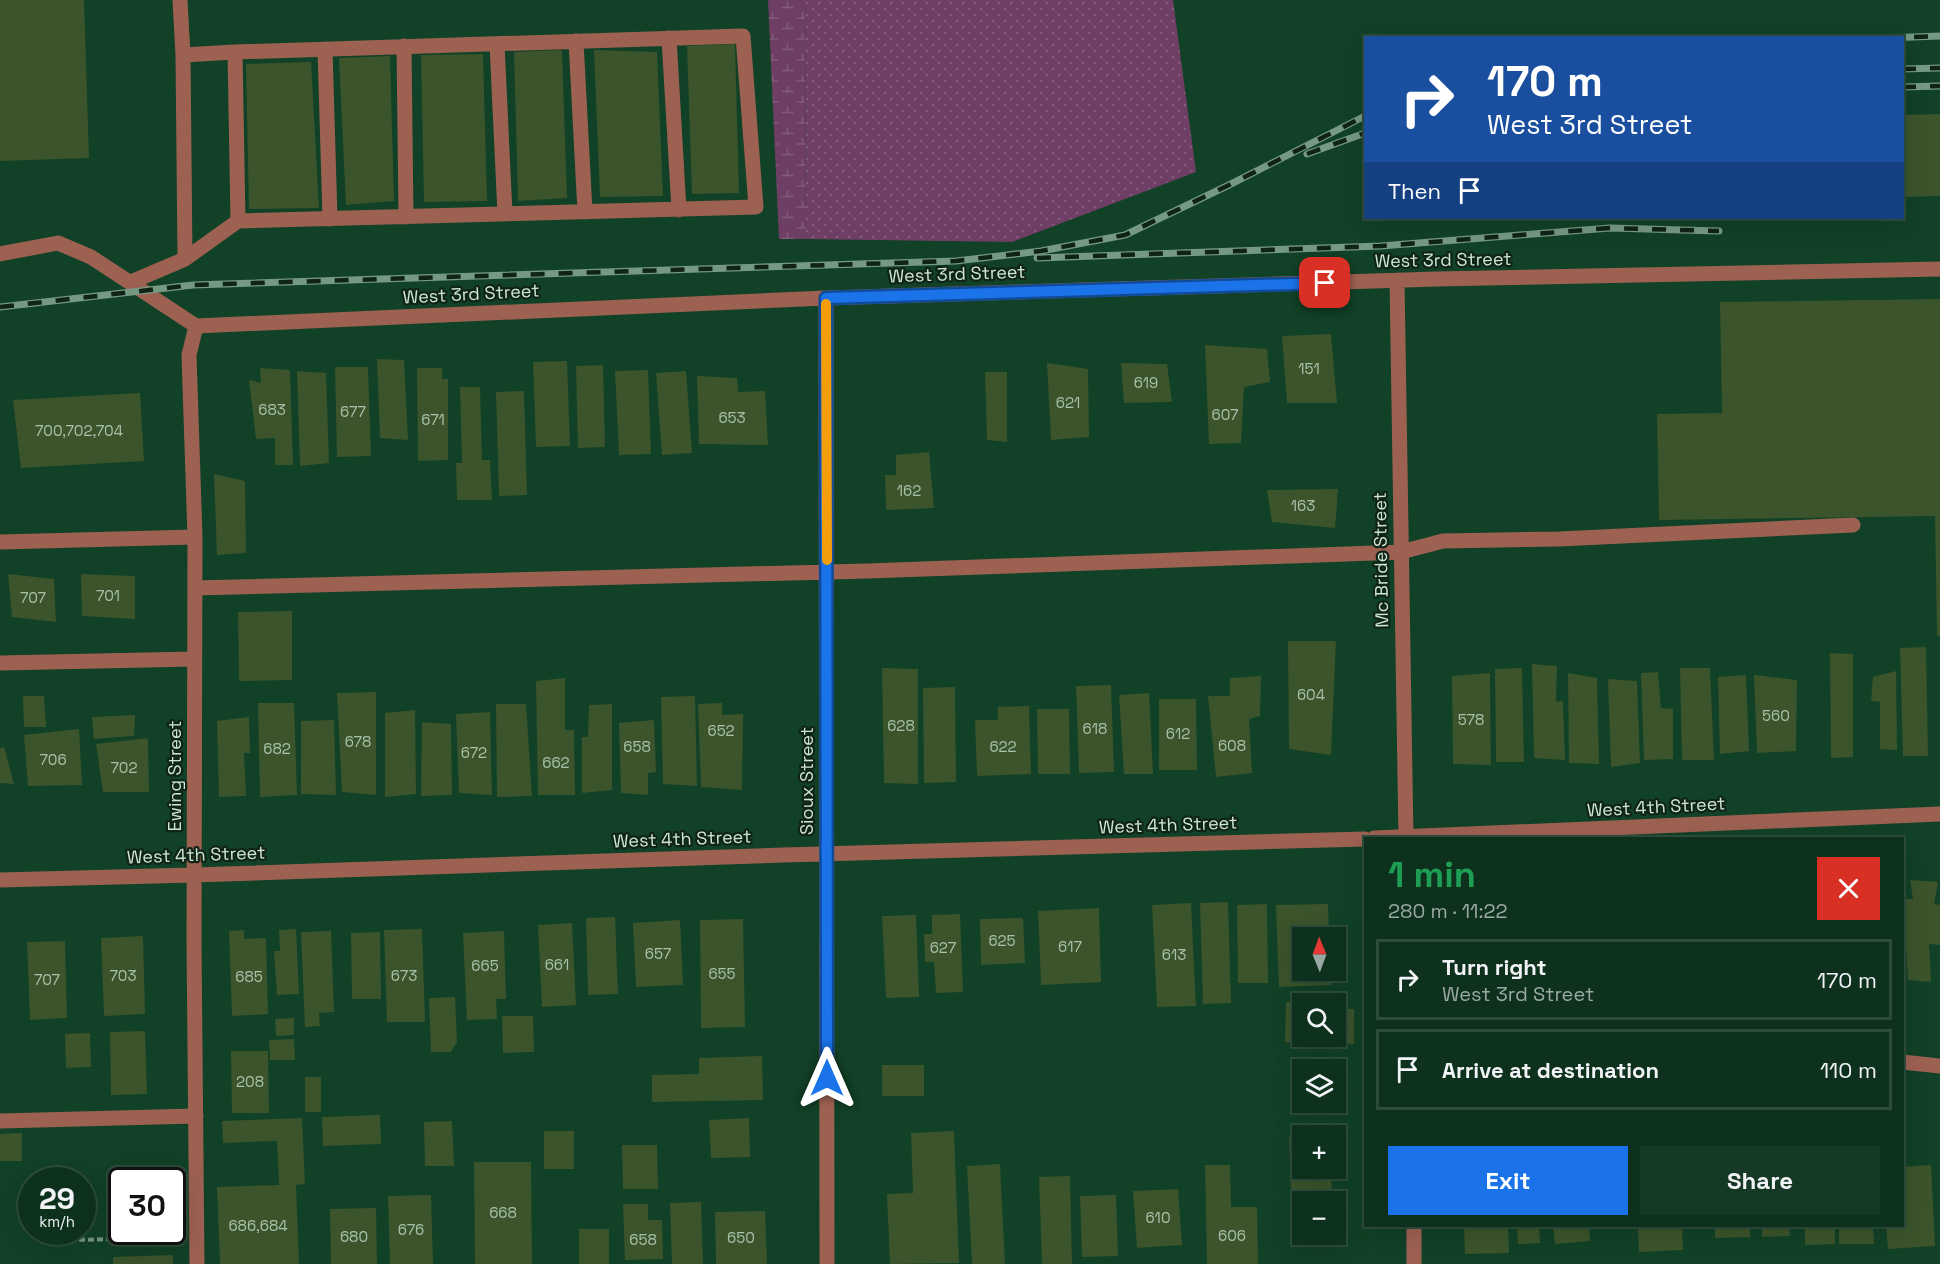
<!DOCTYPE html>
<html lang="en">
<head>
<meta charset="utf-8">
<style>
	body { margin:0; font-family:"Space Grotesk",sans-serif; background:#163925; color:#f1f3f6; height:100vh; display:flex; flex-direction:column; font-size:22px; white-space:nowrap }
	* { box-sizing:border-box; margin:0 }
	p { font-size:20px; color:#9aa9a3 }
	.icon { flex:none; width:33px; height:33px; fill:none; stroke:currentColor; stroke-width:2; stroke-linecap:round; stroke-linejoin:round }
	.map { position:relative; flex:1; overflow:hidden }
	.drawer { position:absolute; left:1364px; top:837px; width:540px; height:390px; display:flex; flex-direction:column; background:#0d311c; border-radius:0px; box-shadow:0 6px 24px #0002,0 0 0 2px #2d4c3b }
	.drawer>* { flex:none }
	.hud { position:absolute; left:1364px; top:36px; width:540px; height:183px; border-radius:0px; box-shadow:0 6px 24px #0002,0 0 0 2px #2d4c3b; background:#1a4fa0; color:#fff; overflow:hidden }
	.needle { width:39px; rotate:359deg }
	.buttons { position:absolute; left:1292px; top:927px; display:grid; gap:12px }
	.buttons a { display:grid; place-items:center; width:54px; height:54px; border-radius:0px; background:#0d311c; box-shadow:0 6px 24px #0002,0 0 0 2px #2d4c3b; font-size:30px }
	.speed { position:absolute; left:18px; top:1167px; display:flex; gap:12px; font-size:30px; font-weight:700; text-align:center }
	.speed>* { display:grid; place-content:center; width:78px; height:78px; border-radius:50%; background:#0d311c; box-shadow:0 6px 24px #0002,0 0 0 2px #2d4c3b; line-height:1 }
	.speed small { font-size:15px; font-weight:400 }
	.speed .limit { border:3px solid #111; border-radius:9px; background:#fff; color:#111 }
	.pin { position:absolute; display:grid; place-items:center; width:51px; height:51px; color:#fff; margin:-26px; border-radius:12px; box-shadow:0 3px 9px #0006 }
	.me { position:absolute; width:66px; margin:-33px; rotate:0deg; stroke-linejoin:round; filter:drop-shadow(0 0 4px #0008) }
	.turn { display:flex; align-items:center; gap:21px; height:126px; padding:0 24px; font-size:27px }
	.turn .icon { width:78px; height:78px; stroke-width:2.5 }
	.turn b { display:block; font-size:42px; line-height:51px }
	.then { display:flex; align-items:center; height:57px; padding:0 24px; background:#0003; gap:12px; font-size:22px }
	.round { display:grid; place-items:center; flex:none; width:63px; height:63px; border-radius:0px; background:#163925 }
	.overview { display:flex; align-items:center; justify-content:space-between; height:102px; padding:0 24px }
	h1 { font-size:36px; font-weight:700; line-height:45px; color:#1e9e55 }
	.primary-button { display:flex; gap:12px; margin-top:auto; padding:12px 24px }
	.primary-button a { flex:1; height:69px; border-radius:0px; background:#1a73e8; color:#fff; font-size:24px; font-weight:700; line-height:69px; text-align:center }
	.primary-button a+a { background:#163925; color:#f1f3f6 }
	ul { padding:0; list-style:none }
	li { display:flex; align-items:center; gap:18px; height:81px; margin:0 12px 9px; padding:0 12px; border:3px solid #2d4c3b; border-radius:0px }
	li div { flex:1 }
	li b { display:block; font-size:22px }
	li em { font-style:normal }
	.map>svg:first-child { display:block }
	.grass { fill:url(#grass-dots) }
	.wetland { fill:url(#wetland-marsh) }
	.building { fill:#3b542c }
	.lines { fill:none; stroke-linecap:round; stroke-linejoin:round }
	.path { stroke:#729580; stroke-width:4; stroke-dasharray:6 3; stroke-linecap:butt }
	.minor { stroke:#9d6152; stroke-width:15 }
	.rail-casing { stroke:#769983; stroke-width:7 }
	.rail { stroke:#102317; stroke-width:4.5; stroke-dasharray:14; stroke-linecap:butt }
	.route-casing { stroke:#114b97; stroke-width:15 }
	.route { stroke:#1a73e8; stroke-width:10 }
	.slow { stroke:#f59e0b; stroke-width:10 }
	.labels { text-anchor:middle; stroke-width:4.5; stroke-linejoin:round; paint-order:stroke }
	.number-label { font-size:15px; fill:#a8c1aa }
	.street-label { font-size:18px; fill:#cde5d4; stroke:#102317 }
</style>
</head>
<body>
<div class="map">
<svg width="1940" height="1264" viewBox="0 0 1940 1264">
	<defs>
		<pattern id="grass-dots" width="8" height="8" patternUnits="userSpaceOnUse" patternTransform="scale(1.5)"><rect width="8" height="8" fill="#6e3e65"/><path d="M2 2h.1M6 6h.1" fill="none" stroke="#825a7a" stroke-width="1.8" stroke-linecap="round"/></pattern>
		<pattern id="wetland-marsh" width="20" height="14" patternUnits="userSpaceOnUse" patternTransform="scale(1.5)"><rect width="20" height="14" fill="#6e3e65"/><path d="M1 5h8M5 5V1M11 12h8M15 12V8" fill="none" stroke="#825a7a"/></pattern>
	</defs>
	<rect width="100%" height="100%" fill="#114126"/>
	<!-- grass -->
	<path class="grass" d="M805,0H1173L1196,172L1012,242L806,239Z"/>
	<!-- wetland -->
	<path class="wetland" d="M768,0H805L806,239H779Z"/>
	<!-- building -->
	<path class="building" d="M0,0H84L89,158L0,161Z
		M735,44L739,193L692,194L687,46Z
		M562,50L567,198L518,201L514,52Z
		M594,50L657,52L663,196L600,197Z
		M483,54L487,201L424,202L421,55Z
		M390,56L394,201L346,205L339,58Z
		M311,62L319,208L249,209L246,64Z
		M1940,114V196L1902,197V115Z
		M1940,299V636H1937L1935,516L1659,520L1657,414L1722,413L1720,302Z
		M1331,334L1337,403H1287L1282,336Z
		M1205,345L1267,349L1270,382L1244,387L1241,443L1209,444Z
		M377,359L404,360L408,440L380,438Z
		M567,361L570,446L536,447L533,362Z
		M1047,363L1088,369L1089,437L1051,440Z
		M1121,363L1167,364L1172,402L1124,403Z
		M603,365L605,447L578,448L576,366Z
		M335,367H368L371,456L337,457Z
		M260,368L290,370L293,465H275V438L256,439L249,380L261,383Z
		M417,368H442V379H448V460L418,461Z
		M648,370L651,454L619,455L615,371Z
		M297,371L326,373L329,463L300,466Z
		M686,371L692,453L662,455L656,373Z
		M985,372H1007V442L987,440Z
		M697,376L737,378L738,392L765,391L768,445L699,444Z
		M460,387H480L482,460H490L492,500H457L456,463H462Z
		M524,391L527,495L499,496L496,392Z
		M140,393L144,461L21,468L13,400Z
		M929,452L934,508L886,510L885,475H896V455Z
		M214,474L245,481L246,553L217,555Z
		M1338,489L1335,528L1272,522L1267,490Z
		M8,574L54,579L56,622L12,617Z
		M81,574L135,576V619L82,616Z
		M292,611V680L239,681L238,612Z
		M1288,641H1336L1331,755L1289,749Z
		M1926,647L1928,756H1903L1900,648Z
		M1830,653L1853,654V757L1831,758Z
		M1532,664L1557,666L1556,702L1563,701L1565,760L1534,758Z
		M882,668L918,669V784L884,783Z
		M1522,668L1524,762H1496L1495,669Z
		M1680,668H1710L1714,760H1682Z
		M1896,671L1897,750L1880,749V702L1871,701L1873,677Z
		M1658,672L1661,708L1673,709V759L1644,760L1641,673Z
		M1490,673L1491,765L1453,764L1452,676Z
		M1568,673L1597,678L1599,764L1569,763Z
		M1746,675L1749,751L1720,754L1718,677Z
		M1754,675L1797,680L1796,751L1757,753Z
		M1261,676L1260,716L1249,719L1252,773L1216,777L1208,696H1230V678Z
		M565,678V730H574L575,795H538L536,681Z
		M1608,679L1637,681L1640,763L1611,767Z
		M1111,685L1114,772L1079,773L1076,686Z
		M955,687L956,782L924,783L923,688Z
		M376,692V795L342,792L337,693Z
		M1149,693L1153,774H1124L1119,695Z
		M23,696H44L46,727H24Z
		M695,696L697,786L663,784L661,697Z
		M1159,699H1196L1197,770H1159Z
		M258,703H294L297,795L260,797Z
		M722,703V715L743,714L742,790L701,787L698,704Z
		M496,704H526L532,796L497,797Z
		M612,704V790L582,793V737H588L589,705Z
		M1029,706L1031,774L977,776L975,720H998V707Z
		M1037,709H1069L1070,774H1038Z
		M415,710L416,794L385,797V713Z
		M490,712L492,795L459,793L456,714Z
		M135,715L134,736L94,739L92,717Z
		M249,717L250,753H244L246,796L219,797L217,721Z
		M334,720L336,795L301,794V721Z
		M654,720L656,772L648,773V795L621,793L619,723Z
		M422,722L451,724L452,795L421,796Z
		M79,729L82,785L28,786L24,735Z
		M148,738L149,792H103L96,744Z
		M4,747L14,784L0,783V748Z
		M1910,880L1938,882L1934,904L1940,905V945L1929,944L1931,982L1908,980L1903,899H1913Z
		M1228,902L1231,1003L1203,1004L1200,903Z
		M1191,903L1196,1006L1157,1007L1152,905Z
		M1267,904L1268,983H1238L1237,905Z
		M1328,904L1329,938H1302V970H1330L1331,985L1279,987L1276,905Z
		M1099,908L1101,982L1041,985L1038,911Z
		M960,914L963,992L936,993L934,962H925L924,934H932V915Z
		M916,915L919,997L886,998L882,916Z
		M615,917L618,994L588,995L586,918Z
		M1023,918L1025,963L981,965L980,919Z
		M743,919L745,1027L701,1028L700,920Z
		M680,920L683,985L636,987L633,923Z
		M572,923L576,1005L542,1007L538,925Z
		M296,929L299,994L277,995L274,951H280L279,930Z
		M422,929L425,1022H387L384,930Z
		M244,930V939L266,938L268,1014L232,1016L229,931Z
		M331,931L334,1012L319,1013L320,1026L305,1027L301,932Z
		M504,931L506,999H496L497,1019L467,1020L463,933Z
		M380,932L381,999H352L351,933Z
		M143,936L145,1014L104,1016L101,938Z
		M65,941L67,1018L30,1020L27,942Z
		M1316,993H1331V1004H1315Z
		M455,997L457,1042L451,1052H431L429,998Z
		M1286,1002H1302V1036H1335V1009H1354V1044L1285,1042Z
		M502,1016H533L534,1052L503,1053Z
		M294,1018V1035L276,1036L275,1019Z
		M145,1031L147,1094L111,1095L110,1032Z
		M90,1033L91,1067L66,1068L65,1034Z
		M294,1039L295,1060H270L269,1040Z
		M231,1051H268L269,1113H232Z
		M762,1056L763,1100L652,1102V1075L699,1074V1058Z
		M882,1065H924V1096H882Z
		M305,1077H321V1112H305Z
		M380,1115L381,1144L323,1146L322,1117Z
		M302,1118L305,1184L296,1185L299,1264H220L217,1187L279,1185L277,1141L223,1143L222,1121Z
		M749,1118L750,1157L711,1158L709,1120Z
		M452,1121L454,1166H425L424,1122Z
		M544,1131H574V1169H544Z
		M954,1131L959,1263L890,1264L887,1194L913,1193L911,1133Z
		M22,1133V1161H0V1134Z
		M1289,1136H1302V1168H1331L1332,1202H1302V1223H1292Z
		M622,1145H657L658,1189H623Z
		M474,1162H531L532,1264H475Z
		M1000,1164L1005,1264H972L967,1166Z
		M1205,1165H1230L1231,1207H1257L1258,1264H1207Z
		M1931,1165L1935,1246L1888,1249L1886,1226H1902V1167Z
		M1070,1176L1072,1264H1042L1039,1177Z
		M1178,1189L1182,1245L1137,1248L1133,1191Z
		M431,1195L433,1264H390L388,1196Z
		M1116,1195L1118,1256L1082,1257L1080,1196Z
		M701,1202L703,1264H672L670,1203Z
		M623,1204H648V1220H662L663,1259L625,1260Z
		M376,1208L377,1264H331L330,1209Z
		M765,1211L767,1264H716L715,1212Z
		M1464,1226H1508L1509,1253L1465,1254Z
		M1517,1226H1539L1540,1243L1518,1244Z
		M1553,1226H1589L1590,1241L1555,1244Z
		M1638,1226H1682L1683,1250L1639,1252Z
		M1715,1226H1750V1237L1715,1238Z
		M1762,1226H1789L1790,1236L1762,1237Z
		M1805,1226H1835V1244L1805,1245Z
		M1839,1226H1873L1874,1244H1839Z
		M579,1229H609V1264H579Z
		M173,1255V1264H113V1257Z"/>
	<g class="lines">
		<!-- path -->
		<path class="path" d="M70,1240L175,1238"/>
		<!-- minor -->
		<path class="minor" d="M180,0L183,55L185,259
			M669,38L679,210
			M576,41L585,212
			M497,44L505,214
			M404,46L406,217
			M325,49L330,219
			M235,52L238,221
			M0,254L58,243L91,257L196,326L826,298L1437,279L1940,269
			M1397,280L1406,838
			M131,282L185,259L238,221L756,207L743,36L235,52L183,55
			M826,298L827,1264
			M196,326L189,355L195,537L194,942L197,1264
			M0,542L195,537
			M195,588L867,571L1401,552L1443,541L1559,539L1853,525
			M0,663L194,659
			M1374,838L1940,814
			M0,880L194,875L783,855L1365,839
			M1902,1062L1940,1066
			M0,1121L196,1116
			M1414,1226V1264"/>
		<defs>
			<path id="rail" d="M1886,38L1940,36
				M1902,69L1940,68
				M1902,87L1940,86
				M1307,154L1365,133
				M1037,258L1381,246L1610,228L1719,231
				M0,307L193,285L956,261L1041,251L1125,235L1229,185L1365,116"/>
		</defs>
		<!-- rail casing -->
		<use href="#rail" class="rail-casing"/>
		<!-- rail -->
		<use href="#rail" class="rail"/>
	</g>
	<g class="lines">
		<defs>
			<path id="route" d="M827,1078L826,298L1325,283"/>
		</defs>
		<!-- route casing -->
		<use href="#route" class="route-casing"/>
		<!-- route -->
		<use href="#route" class="route"/>
		<!-- slow -->
		<path class="slow" d="M826,304L827,560"/>
	</g>
	<g class="labels">
		<!-- number labels -->
		<g class="number-label">
			<text x="1309" y="374">151</text>
			<text x="1146" y="388">619</text>
			<text x="1068" y="408">621</text>
			<text x="272" y="415">683</text>
			<text x="353" y="417">677</text>
			<text x="1225" y="420">607</text>
			<text x="732" y="423">653</text>
			<text x="433" y="425">671</text>
			<text x="79" y="436">700,702,704</text>
			<text x="909" y="496">162</text>
			<text x="1303" y="511">163</text>
			<text x="108" y="601">701</text>
			<text x="33" y="603">707</text>
			<text x="1311" y="700">604</text>
			<text x="1776" y="721">560</text>
			<text x="1471" y="725">578</text>
			<text x="901" y="731">628</text>
			<text x="1095" y="734">618</text>
			<text x="721" y="736">652</text>
			<text x="1178" y="739">612</text>
			<text x="358" y="747">678</text>
			<text x="1232" y="751">608</text>
			<text x="637" y="752">658</text>
			<text x="1003" y="752">622</text>
			<text x="277" y="754">682</text>
			<text x="474" y="758">672</text>
			<text x="53" y="765">706</text>
			<text x="556" y="768">662</text>
			<text x="124" y="773">702</text>
			<text x="1002" y="946">625</text>
			<text x="1070" y="952">617</text>
			<text x="943" y="953">627</text>
			<text x="658" y="959">657</text>
			<text x="1174" y="960">613</text>
			<text x="557" y="970">661</text>
			<text x="485" y="971">665</text>
			<text x="722" y="979">655</text>
			<text x="123" y="981">703</text>
			<text x="404" y="981">673</text>
			<text x="249" y="982">685</text>
			<text x="47" y="985">707</text>
			<text x="250" y="1087">208</text>
			<text x="503" y="1218">668</text>
			<text x="1158" y="1223">610</text>
			<text x="258" y="1231">686,684</text>
			<text x="411" y="1235">676</text>
			<text x="1232" y="1241">606</text>
			<text x="354" y="1242">680</text>
			<text x="741" y="1243">650</text>
			<text x="643" y="1245">658</text>
		</g>
		<!-- street labels -->
		<g class="street-label">
			<text transform="translate(1443 260) rotate(-1)" y="6">West 3rd Street</text>
			<text transform="translate(957 274) rotate(-2)" y="6">West 3rd Street</text>
			<text transform="translate(471 294) rotate(-3)" y="6">West 3rd Street</text>
			<text transform="translate(1381 560) rotate(-91)" y="6">Mc Bride Street</text>
			<text transform="translate(175 776) rotate(-90)" y="6">Ewing Street</text>
			<text transform="translate(807 781) rotate(-90)" y="6">Sioux Street</text>
			<text transform="translate(1656 807) rotate(-3)" y="6">West 4th Street</text>
			<text transform="translate(1168 825) rotate(-2)" y="6">West 4th Street</text>
			<text transform="translate(682 839) rotate(-2)" y="6">West 4th Street</text>
			<text transform="translate(196 855) rotate(-2)" y="6">West 4th Street</text>
		</g>
	</g>
</svg>
<div class="buttons">
<a><svg class="needle" viewBox="-14 -14 28 28"><path d="M0-13l5 13h-10z" fill="#e53935"/><path d="M0 13l5-13h-10z" fill="#9aa9a3"/></svg></a>
<a><svg class="icon" aria-label="search" viewBox="0 0 24 24"><circle cx="10" cy="10" r="6"/><path d="M15 15l6 6"/></svg></a>
<a><svg class="icon" aria-label="layers" viewBox="0 0 24 24"><path d="M12 4l9 5-9 5-9-5zM3 14l9 5 9-5"/></svg></a>
<a>+</a>
<a>−</a>
</div>
<div class="speed"><div>29<small>km/h</small></div><div class="limit">30</div></div>
<div class="pin" style="left:1325px;top:283px;background:#d93025"><svg class="icon" aria-label="arrive" viewBox="0 0 24 24"><path d="M6 21V4h12l-3 4 3 4H6"/></svg></div>
<svg class="me" style="left:827px;top:1078px" viewBox="-20 -20 40 40"><path d="M0-17L14 15 0 8-14 15z" fill="#1a73e8" stroke="#fff" stroke-width="4"/></svg>
<div class="hud">
<div class="turn"><svg class="icon" aria-label="right" viewBox="0 0 24 24"><path d="M7 20v-9h11M14 6l5 5-5 5"/></svg><div><b>170 m</b>West 3rd Street</div></div>
<div class="then">Then<svg class="icon" aria-label="arrive" viewBox="0 0 24 24"><path d="M6 21V4h12l-3 4 3 4H6"/></svg></div>
</div>
<section class="drawer">
<div class="overview"><div><h1>1 min</h1><p>280 m · 11:22</p></div><a class="round" style="background:#d93025;color:#fff"><svg class="icon" aria-label="close" viewBox="0 0 24 24"><path d="M6 6l12 12M18 6L6 18"/></svg></a></div>
<ul>
<li><svg class="icon" aria-label="right" viewBox="0 0 24 24"><path d="M7 20v-9h11M14 6l5 5-5 5"/></svg><div><b>Turn right</b><p>West 3rd Street</p></div><em>170 m</em></li>
<li><svg class="icon" aria-label="arrive" viewBox="0 0 24 24"><path d="M6 21V4h12l-3 4 3 4H6"/></svg><div><b>Arrive at destination</b></div><em>110 m</em></li>
</ul>
<div class="primary-button"><a>Exit</a><a>Share</a></div>
</section>
</div>
</body>
</html>
